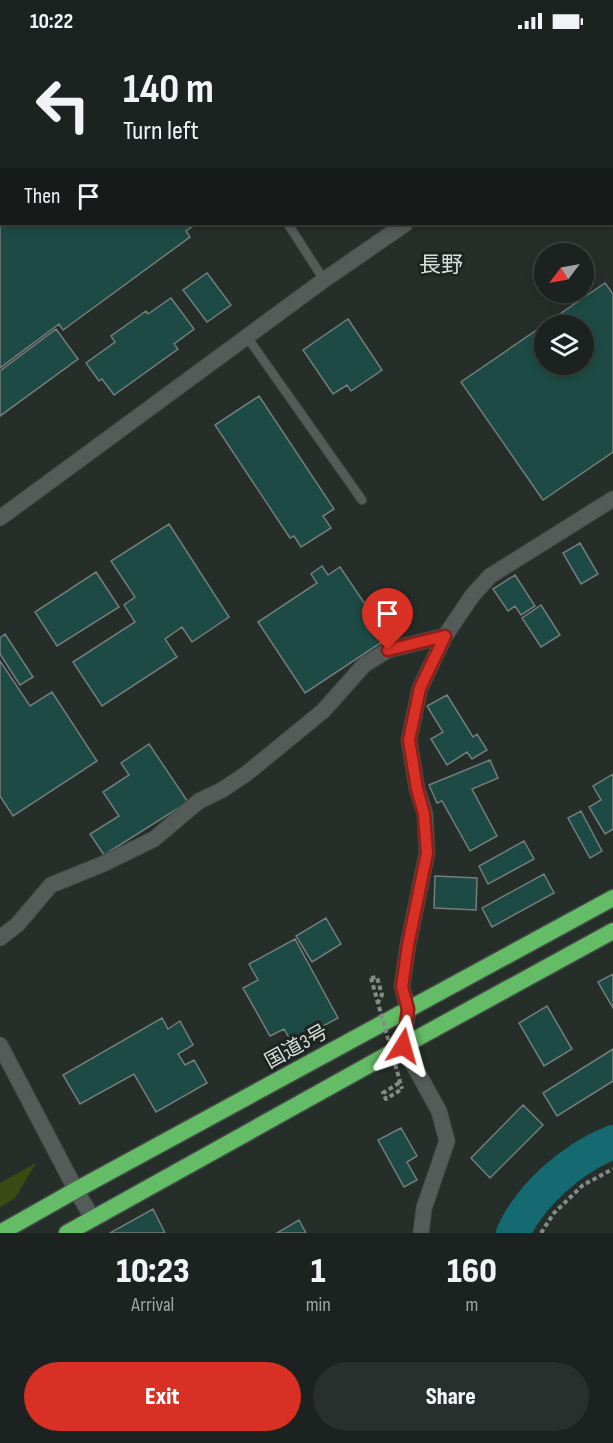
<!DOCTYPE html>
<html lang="en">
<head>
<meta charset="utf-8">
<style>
	body { margin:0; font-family:"Sofia Sans Condensed","Noto Sans JP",sans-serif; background:#292f2d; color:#f1f3f6; height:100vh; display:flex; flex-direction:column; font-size:22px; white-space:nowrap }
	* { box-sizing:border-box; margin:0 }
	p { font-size:20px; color:#a0a4a5 }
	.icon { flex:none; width:33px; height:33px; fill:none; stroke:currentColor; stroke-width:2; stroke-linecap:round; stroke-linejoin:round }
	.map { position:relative; height:1191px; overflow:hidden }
	.details { display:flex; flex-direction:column; background:#1c2220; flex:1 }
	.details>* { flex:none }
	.top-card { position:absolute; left:0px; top:0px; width:614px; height:183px; box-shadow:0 3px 9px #0003,0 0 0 2px #3a3f3e; background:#1c2220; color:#f1f3f6; overflow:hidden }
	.needle { width:39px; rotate:238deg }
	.buttons { position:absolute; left:534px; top:201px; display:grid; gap:12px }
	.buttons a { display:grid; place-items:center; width:60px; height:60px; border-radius:50%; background:#1c2220; box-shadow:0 3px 9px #0003,0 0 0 2px #3a3f3e; font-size:30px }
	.pin { position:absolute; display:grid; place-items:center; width:51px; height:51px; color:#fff; margin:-62px -26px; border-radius:50% 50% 50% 0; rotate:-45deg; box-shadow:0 0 6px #0007 }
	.pin .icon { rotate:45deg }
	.me { position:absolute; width:66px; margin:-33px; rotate:8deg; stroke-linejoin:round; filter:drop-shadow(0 0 4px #0008) }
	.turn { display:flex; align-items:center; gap:21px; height:126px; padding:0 24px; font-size:27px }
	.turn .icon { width:78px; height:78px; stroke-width:2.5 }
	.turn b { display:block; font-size:42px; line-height:51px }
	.then { display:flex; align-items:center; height:57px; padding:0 24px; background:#0003; gap:12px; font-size:22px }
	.eta { display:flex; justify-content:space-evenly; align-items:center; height:102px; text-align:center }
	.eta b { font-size:36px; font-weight:800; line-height:42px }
	.primary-button { display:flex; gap:12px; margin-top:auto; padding:12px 24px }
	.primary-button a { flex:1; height:69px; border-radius:36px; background:#d93025; color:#fff; font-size:24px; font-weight:800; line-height:69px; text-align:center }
	.primary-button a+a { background:#292f2d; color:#f1f3f6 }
	.status { display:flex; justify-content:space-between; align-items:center; height:42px; padding:0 30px; background:#1c2220; direction:ltr }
	.status svg { height:16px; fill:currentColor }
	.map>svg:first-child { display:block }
	.green { fill:#3b4b13 }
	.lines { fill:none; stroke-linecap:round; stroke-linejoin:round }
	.river { stroke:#156971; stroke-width:34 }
	.building { fill:#1d4a44; stroke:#737d7c; stroke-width:1.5; fill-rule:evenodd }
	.service-casing { stroke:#444a47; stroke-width:10 }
	.minor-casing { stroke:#444a47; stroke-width:17 }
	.tertiary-casing { stroke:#444a47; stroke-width:17 }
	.trunk-casing { stroke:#444a47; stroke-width:19 }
	.path { stroke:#848a87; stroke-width:4; stroke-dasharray:4.5 3; stroke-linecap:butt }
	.service { stroke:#535c58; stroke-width:8 }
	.minor { stroke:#535c58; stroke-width:15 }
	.tertiary { stroke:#535c58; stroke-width:15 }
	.trunk { stroke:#64bc66; stroke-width:16 }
	.path-bridge { stroke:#848a87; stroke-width:4; stroke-dasharray:4.5 3; stroke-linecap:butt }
	.route-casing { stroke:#8d1f18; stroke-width:15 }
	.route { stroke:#d93025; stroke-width:10 }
	.labels { text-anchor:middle; stroke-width:6; stroke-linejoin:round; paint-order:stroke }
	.street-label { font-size:20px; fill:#d9dedb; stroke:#1d2421 }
	.quarter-label { font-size:22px; fill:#d9dedb; stroke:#1d2421 }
</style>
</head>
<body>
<div class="status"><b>10:22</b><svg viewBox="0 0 49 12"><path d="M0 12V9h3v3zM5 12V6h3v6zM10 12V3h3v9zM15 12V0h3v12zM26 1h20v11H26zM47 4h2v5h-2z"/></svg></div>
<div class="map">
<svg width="613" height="1191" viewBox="0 0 613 1191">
	<rect width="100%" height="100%" fill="#262e2a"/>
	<!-- green -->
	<path class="green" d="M36,1121L15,1156L0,1165V1141Z"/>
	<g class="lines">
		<!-- river -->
		<path class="river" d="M513,1191C532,1151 573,1116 613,1100"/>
	</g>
	<!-- building -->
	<path class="building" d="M0,0L72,2H2V182H196L186,189L190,195L63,288L59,282L0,326Z
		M263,0H557V1L264,2Z
		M207,231L231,263L207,280L183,248Z
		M605,241L613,252V410L543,458L461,340ZM544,284H584V322H544Z
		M171,256L194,287L174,302L178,307L114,353L102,337L99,339L86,321L115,300L111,294L146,269L148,272Z
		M348,277L382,328L351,349L347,343L333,352L303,308Z
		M56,287L78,317L0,374V329Z
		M259,354L334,467L323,474L331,486L301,505L294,494L290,496L215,383Z
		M169,482L229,575L192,600L182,585L165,597L177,615L102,664L73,620L135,580L124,563L135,555L111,519Z
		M580,501L598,532L581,542L563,511Z
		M322,524L328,533L340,525L388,596L305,651L258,580L317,541L311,532Z
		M96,530L119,565L57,604L35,570Z
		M515,533L535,564L521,573L515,564L508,569L493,547Z
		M541,563L560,593L541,605L522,576Z
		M5,592L33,635L20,643L0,612V596Z
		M0,619L30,664L52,650L97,719L13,774L0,754Z
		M447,653L473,695L477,692L487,708L472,717L467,710L447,723L431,697L443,690L427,664Z
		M149,702L188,760L104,813L90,792L119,774L103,750L129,733L121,721Z
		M490,718L498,736L472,747L497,794L470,809L442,759L437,761L429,743Z
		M613,732V787L605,792L589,765L601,758L593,744Z
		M581,769L602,809L590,816L568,776Z
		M524,799L534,817L488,842L479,824Z
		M544,832L554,851L492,885L482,866Z
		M435,834L477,836L476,868L434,866Z
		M326,876L341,902L312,920L296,894Z
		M295,897L338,976L292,1001L284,987L270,994L243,946L258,938L249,922Z
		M613,932V966L598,940Z
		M547,964L572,1007L544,1024L519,981Z
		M162,976L168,987L180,979L193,1003L178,1012L185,1023L194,1018L207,1041L156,1070L134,1032L80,1062L63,1033Z
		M613,1007V1039L557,1074L543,1051Z
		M523,1063L543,1083L490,1136L471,1116Z
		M401,1086L417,1114L407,1120L417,1138L404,1145L378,1098Z
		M153,1167L165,1191H110Z
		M299,1178L306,1191H277Z"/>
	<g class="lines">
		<defs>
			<path id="service" d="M152,0L153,2
				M288,182L324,238
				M247,295L362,458"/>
			<path id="minor" d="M0,896L17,883L51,843L103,822L154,797L199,759L222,748L246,732L323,669L364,623L388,608L445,594
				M403,1004L408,967L402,945L408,903L427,811L425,772L417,747L409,698L420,646L445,594L472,554L490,534L613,457"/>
			<path id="tertiary" d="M612,36H613
				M0,476L324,238L405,182
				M0,1003L76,1148L93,1177
				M403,1004L439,1069L447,1099L424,1166L421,1191"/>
			<path id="trunk" d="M0,1191L76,1148L613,856
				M67,1191L403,1004L613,889"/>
		</defs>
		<!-- service casing -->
		<use href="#service" class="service-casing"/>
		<!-- minor casing -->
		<use href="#minor" class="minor-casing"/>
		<!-- tertiary casing -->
		<use href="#tertiary" class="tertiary-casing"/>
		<!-- trunk casing -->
		<use href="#trunk" class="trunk-casing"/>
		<!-- path -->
		<path class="path" d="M371,936L377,935L382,953L376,964
			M399,1041L383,1051L386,1057L402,1047
			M541,1191L554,1171L583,1143L613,1127"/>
		<!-- service -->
		<use href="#service" class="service"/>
		<!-- minor -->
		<use href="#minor" class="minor"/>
		<!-- tertiary -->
		<use href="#tertiary" class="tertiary"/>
		<!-- trunk -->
		<use href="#trunk" class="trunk"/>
		<!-- path-bridge -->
		<path class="path-bridge" d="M371,936L402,1047"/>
	</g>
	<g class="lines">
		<defs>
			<path id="route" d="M388,608L445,594L420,646L409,698L417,747L424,772L427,811L408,903L402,945L408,967L403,1004"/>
		</defs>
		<!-- route casing -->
		<use href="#route" class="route-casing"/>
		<!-- route -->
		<use href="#route" class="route"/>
	</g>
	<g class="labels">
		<!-- street labels -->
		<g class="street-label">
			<text transform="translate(296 1004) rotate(-29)" y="7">国道3号</text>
		</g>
		<!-- quarter labels -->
		<g class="quarter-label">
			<text x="441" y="230">長野</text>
		</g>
	</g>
</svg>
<div class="buttons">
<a><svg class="needle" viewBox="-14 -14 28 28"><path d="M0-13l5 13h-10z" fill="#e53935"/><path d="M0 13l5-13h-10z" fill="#a0a4a5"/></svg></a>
<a><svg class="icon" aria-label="layers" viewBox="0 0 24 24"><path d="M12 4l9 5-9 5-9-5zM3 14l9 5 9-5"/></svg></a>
</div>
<div class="pin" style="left:388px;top:608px;background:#d93025"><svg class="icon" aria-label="arrive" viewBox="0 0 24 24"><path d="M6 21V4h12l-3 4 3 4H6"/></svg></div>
<svg class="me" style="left:403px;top:1004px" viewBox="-20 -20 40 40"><path d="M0-17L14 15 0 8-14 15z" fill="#d93025" stroke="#fff" stroke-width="4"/></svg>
<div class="top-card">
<div class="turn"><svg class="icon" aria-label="left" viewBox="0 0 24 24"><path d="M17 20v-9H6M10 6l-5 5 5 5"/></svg><div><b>140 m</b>Turn left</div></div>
<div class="then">Then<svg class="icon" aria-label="arrive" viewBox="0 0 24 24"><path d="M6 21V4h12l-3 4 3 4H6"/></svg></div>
</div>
</div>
<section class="details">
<div class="eta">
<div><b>10:23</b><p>Arrival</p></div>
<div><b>1</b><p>min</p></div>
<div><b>160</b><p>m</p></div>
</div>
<div class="primary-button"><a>Exit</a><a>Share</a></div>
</section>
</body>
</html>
